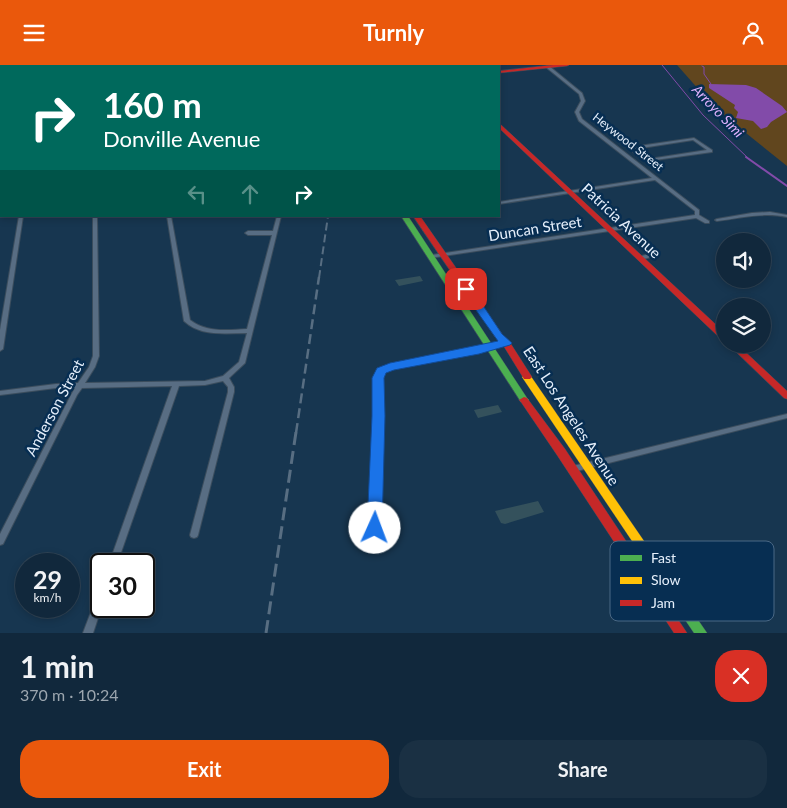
<!DOCTYPE html>
<html lang="en">
<head>
<meta charset="utf-8">
<style>
	body { margin:0; font-family:Lato,sans-serif; background:#1a3043; color:#f1f3f6; height:100vh; display:flex; flex-direction:column; font-size:19px; white-space:nowrap }
	* { box-sizing:border-box; margin:0 }
	p { font-size:16px; color:#9ca6af }
	.icon { flex:none; width:28px; height:28px; fill:none; stroke:currentColor; stroke-width:2; stroke-linecap:round; stroke-linejoin:round }
	.map { position:relative; height:568px; overflow:hidden }
	.sheet { display:flex; flex-direction:column; background:#11283c; flex:1 }
	.sheet>* { flex:none }
	.banner { position:absolute; left:0px; top:0px; width:500px; height:152px; box-shadow:0 2px 8px #0003,0 0 0 1px #304456; background:#00695c; color:#fff; overflow:hidden }
	.buttons { position:absolute; left:716px; top:168px; display:grid; gap:10px }
	.buttons a { display:grid; place-items:center; width:55px; height:55px; border-radius:50%; background:#11283c; box-shadow:0 2px 8px #0003,0 0 0 1px #304456; font-size:25px }
	.speed { position:absolute; left:15px; top:488px; display:flex; gap:10px; font-size:25px; font-weight:700; text-align:center }
	.speed>* { display:grid; place-content:center; width:65px; height:65px; border-radius:50%; background:#11283c; box-shadow:0 2px 8px #0003,0 0 0 1px #304456; line-height:1 }
	.speed small { font-size:12px; font-weight:400 }
	.speed .limit { border:2px solid #111; border-radius:8px; background:#fff; color:#111 }
	.pin { position:absolute; display:grid; place-items:center; width:42px; height:42px; color:#fff; margin:-21px; border-radius:10px; box-shadow:0 2px 8px #0006 }
	.me { position:absolute; width:55px; margin:-28px; rotate:2deg; stroke-linejoin:round; filter:drop-shadow(0 0 4px #0008) }
	.turn { display:flex; align-items:center; gap:18px; height:105px; padding:0 20px; font-size:22px }
	.turn .icon { width:65px; height:65px; stroke-width:2.5 }
	.turn b { display:block; font-size:35px; line-height:42px }
	.lanes { display:flex; align-items:center; height:48px; padding:0 20px; background:#0003; justify-content:center; gap:25px; direction:ltr }
	.lanes .off { opacity:.35 }
	.round { display:grid; place-items:center; flex:none; width:52px; height:52px; border-radius:20px; background:#1a3043 }
	.head { display:flex; align-items:center; justify-content:space-between; height:85px; padding:0 20px }
	h1 { font-size:30px; font-weight:700; line-height:38px }
	.cta { display:flex; gap:10px; margin-top:auto; padding:10px 20px }
	.cta a { flex:1; height:58px; border-radius:20px; background:#ea580c; color:#fff; font-size:20px; font-weight:700; line-height:58px; text-align:center }
	.cta a+a { background:#1a3043; color:#f1f3f6 }
	header { display:flex; justify-content:space-between; align-items:center; height:65px; padding:0 20px; background:#ea580c; color:#fff; font-size:22px; font-weight:700 }
	.map>svg:first-child { display:block }
	.green { fill:#61461e }
	.water { fill:#824ba9 }
	.lines { fill:none; stroke-linecap:round; stroke-linejoin:round }
	.stream-far1 { stroke:#824ba9; stroke-width:1 }
	.stream { stroke:#824ba9; stroke-width:2 }
	.building { fill:#34515c }
	.street-casing { stroke:#3b4d5d; stroke-width:2 }
	.fast-casing { stroke:#3b4d5d; stroke-width:1 }
	.slow-casing { stroke:#3b4d5d; stroke-width:1 }
	.jam-casing { stroke:#3b4d5d; stroke-width:1 }
	.street { fill:#586d83; fill-rule:evenodd }
	.fast { fill:#4caf50; fill-rule:evenodd }
	.slow { fill:#ffc107; fill-rule:evenodd }
	.jam { fill:#c62828; fill-rule:evenodd }
	.rail-far2 { stroke:#586e82; stroke-width:2; stroke-dasharray:8 4; stroke-linecap:butt }
	.rail-far1 { stroke:#586e82; stroke-width:2.5; stroke-dasharray:10 5; stroke-linecap:butt }
	.rail { stroke:#586e82; stroke-width:3; stroke-dasharray:13 6; stroke-linecap:butt }
	.route { fill:#1a73e8; stroke:#114b97 }
	.labels { text-anchor:middle; stroke-width:5; stroke-linejoin:round; paint-order:stroke }
	.far-street-label { font-size:12px; fill:#e5effb; stroke:#072e52 }
	.far-water-label { font-size:14px; font-style:italic; fill:#dfb1fd; stroke:#072e52 }
	.street-label { font-size:15px; fill:#e5effb; stroke:#072e52 }
	.key { fill:#072e52; stroke:#4a6885; stroke-width:1 }
	.key-label { font-size:14px; fill:#e5effb }
</style>
</head>
<body>
<header><svg class="icon" aria-label="menu" viewBox="0 0 24 24"><path d="M4 6h16M4 12h16M4 18h16"/></svg>Turnly<svg class="icon" aria-label="person" viewBox="0 0 24 24"><circle cx="12" cy="8" r="4"/><path d="M4 21q1-7 8-7t8 7"/></svg></header>
<div class="map">
<svg width="787" height="568" viewBox="0 0 787 568">
	<rect width="100%" height="100%" fill="#173650"/>
	<!-- green -->
	<path class="green" d="M677,0H787V101L716,44Z"/>
	<!-- water -->
	<path class="water" d="M709,19L746,20L756,23L782,41L787,47L771,57L767,62L761,64L753,56L736,53L738,47L734,43L735,40L709,23Z"/>
	<g class="lines">
		<!-- stream-far1 -->
		<path class="stream-far1" d="M662,0L703,50L748,93
			M702,1L704,2V9L711,19"/>
		<!-- stream -->
		<path class="stream" d="M746,92L787,121"/>
	</g>
	<!-- building -->
	<path class="building" d="M420,211L423,216L399,221L395,215Z
		M498,340L502,347L478,353L474,345Z
		M538,436L544,447L505,459L501,458L495,446Z"/>
	<g class="lines">
		<defs>
			<path id="street" d="M9,0H13L14,1H10Z
				M76,0H80V1H77Z
				M114,0H130L128,1H113Z
				M547,1H549L582,28L585,36L579,47L582,54L699,145V150L709,156V158H705L696,153L430,193V191L432,190L695,150V146L655,115L499,139V137L652,113L579,56L575,47L581,36L579,29L547,3Z
				M0,11H1V13H0Z
				M0,27H1V29H0Z
				M694,73L712,85V87L648,96L636,90L630,83L632,82ZM693,75L707,85L649,94L638,88L635,84Z
				M0,89H1V91H0Z
				M0,133H1V135H0Z
				M770,147L787,150V152C763,147 740,153 717,156L715,155L717,154L752,148Z
				M19,151H23L3,284L0,286V265Z
				M93,151H97L99,291L95,302L85,318L205,316L223,311L239,297L247,268C225,268 201,272 184,256L167,151H171L190,255C207,268 227,265 247,264L272,170H248L245,168L248,166H273L277,151H281L245,298L229,313L234,322V327L198,470L197,472L194,473L191,472L190,470L228,327V322L223,316L205,320L179,321L117,499H109L172,321L82,323L77,330L3,479L0,480V469L71,330L75,323H56L0,330V326L56,319L78,318L89,302L93,291Z
				M649,189L652,191L651,192L640,195L637,193L638,192Z
				M506,276L509,278L508,279L479,287L392,304L384,307L381,313L382,351L379,463L378,465L375,466L372,465L371,463L376,351L375,313L379,305L390,300L479,283Z
				M787,349V353L573,407L570,406L569,404L570,402L573,401Z
				M101,527L102,541L93,568H83L97,531L98,528Z"/>
			<path id="fast" d="M314,0H319V1H315Z
				M0,57H1V61H0Z
				M401,151H408L527,333L529,335L527,337H521Z
				M640,474L644,476L707,568H694L636,482L634,479L636,476Z"/>
			<path id="slow" d="M527,309L530,310L644,476L646,479L644,482L640,484L636,482L522,312Z"/>
			<path id="jam" d="M306,0H311V1H307Z
				M553,0H569L567,1L499,8V6Z
				M499,58L725,268V276L722,275L499,63Z
				M413,151H420L502,269L509,276L532,312L530,314H524L503,280L496,273Z
				M728,279H737L787,326V334L784,333Z
				M524,332L527,333L565,384L687,568H674L557,390L521,337L519,335Z"/>
		</defs>
		<!-- street casing -->
		<use href="#street" class="street-casing"/>
		<!-- fast casing -->
		<use href="#fast" class="fast-casing"/>
		<!-- slow casing -->
		<use href="#slow" class="slow-casing"/>
		<!-- jam casing -->
		<use href="#jam" class="jam-casing"/>
		<!-- street -->
		<use href="#street" class="street"/>
		<!-- fast -->
		<use href="#fast" class="fast"/>
		<!-- slow -->
		<use href="#slow" class="slow"/>
		<!-- jam -->
		<use href="#jam" class="jam"/>
		<!-- rail-far2 -->
		<path class="rail-far2" d="M319,213L328,151"/>
		<!-- rail-far1 -->
		<path class="rail-far1" d="M296,368L319,212"/>
		<!-- rail -->
		<path class="rail" d="M266,568L296,367"/>
	</g>
	<!-- route -->
	<path class="route" d="M463,221H470L502,269L512,278L510,280L479,289L394,305L386,308L384,313L385,351L382,463L380,467L375,469L370,467L367,463L372,351V313L377,303L390,298L498,276L461,224Z"/>
	<g class="labels">
		<!-- far-street labels -->
		<g class="far-street-label">
			<text transform="translate(628 77) rotate(38)" y="4">Heywood Street</text>
		</g>
		<!-- far-water labels -->
		<g class="far-water-label">
			<text transform="translate(718 46) rotate(46)" y="5">Arroyo Simi</text>
		</g>
		<!-- street labels -->
		<g class="street-label">
			<text transform="translate(621 156) rotate(43)" y="5">Patricia Avenue</text>
			<text transform="translate(535 164) rotate(-9)" y="5">Duncan Street</text>
			<text transform="translate(55 343) rotate(-62)" y="5">Anderson Street</text>
			<text transform="translate(571 351) rotate(57)" y="5">East Los Angeles Avenue</text>
		</g>
	</g>
	<!-- legend -->
	<rect x="610" y="476" width="164" height="80" rx="8" class="key"/>
	<rect x="620" y="490" width="22" height="6" fill="#4caf50"/>
	<rect x="620" y="512" width="22" height="7" fill="#ffc107"/>
	<rect x="620" y="535" width="22" height="6" fill="#c62828"/>
	<g class="key-label">
		<text x="651" y="498">Fast</text>
		<text x="651" y="520">Slow</text>
		<text x="651" y="543">Jam</text>
	</g>
</svg>
<div class="buttons">
<a><svg class="icon" aria-label="sound" viewBox="0 0 24 24"><path d="M4 9h4l5-4v14l-5-4H4zM17 9q2 3 0 6"/></svg></a>
<a><svg class="icon" aria-label="layers" viewBox="0 0 24 24"><path d="M12 4l9 5-9 5-9-5zM3 14l9 5 9-5"/></svg></a>
</div>
<div class="speed"><div>29<small>km/h</small></div><div class="limit">30</div></div>
<div class="pin" style="left:466px;top:224px;background:#d93025"><svg class="icon" aria-label="arrive" viewBox="0 0 24 24"><path d="M6 21V4h12l-3 4 3 4H6"/></svg></div>
<svg class="me" style="left:375px;top:463px" viewBox="-20 -20 40 40"><circle r="19" fill="#fff"/><path d="M0-13L10 11 0 6-10 11z" fill="#1a73e8"/></svg>
<div class="banner">
<div class="turn"><svg class="icon" aria-label="right" viewBox="0 0 24 24"><path d="M7 20v-9h11M14 6l5 5-5 5"/></svg><div><b>160 m</b>Donville Avenue</div></div>
<div class="lanes"><svg class="icon off" aria-label="left" viewBox="0 0 24 24"><path d="M17 20v-9H6M10 6l-5 5 5 5"/></svg><svg class="icon off" aria-label="ahead" viewBox="0 0 24 24"><path d="M12 20V5M6 11l6-6 6 6"/></svg><svg class="icon" aria-label="right" viewBox="0 0 24 24"><path d="M7 20v-9h11M14 6l5 5-5 5"/></svg></div>
</div>
</div>
<section class="sheet">
<div class="head"><div><h1>1 min</h1><p>370 m · 10:24</p></div><a class="round" style="background:#d93025;color:#fff"><svg class="icon" aria-label="close" viewBox="0 0 24 24"><path d="M6 6l12 12M18 6L6 18"/></svg></a></div>
<div class="cta"><a>Exit</a><a>Share</a></div>
</section>
</body>
</html>
